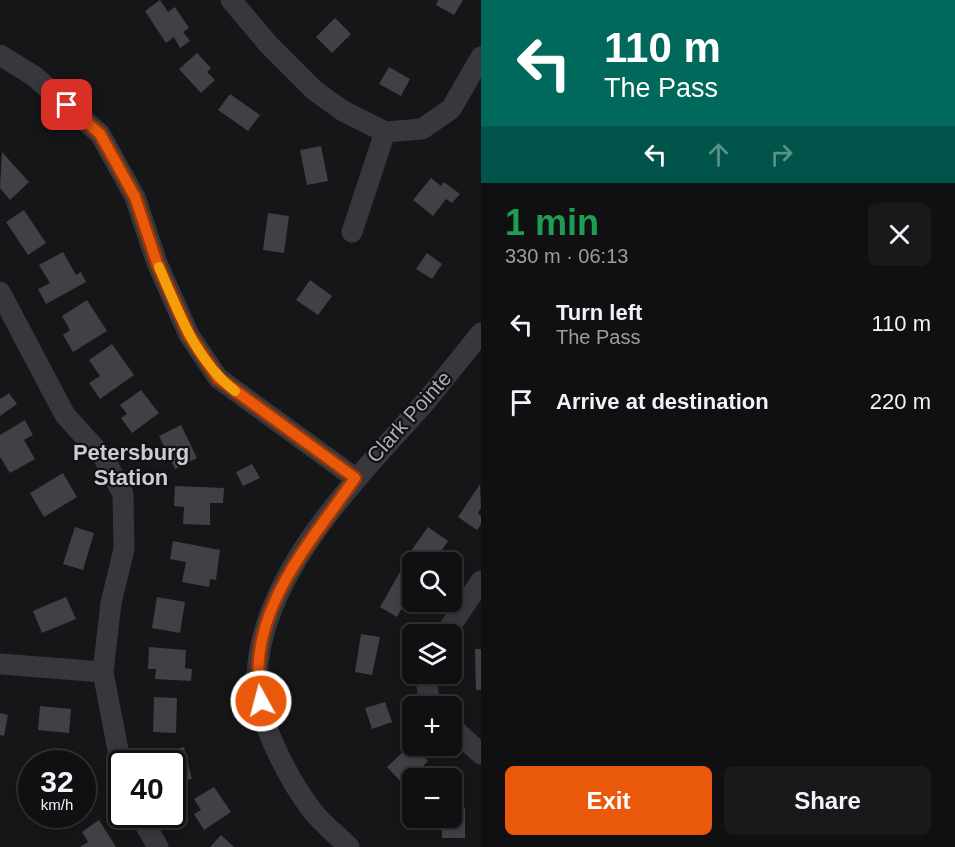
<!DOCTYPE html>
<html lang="en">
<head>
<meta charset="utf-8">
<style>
	body { margin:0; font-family:Helvetica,sans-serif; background:#19191b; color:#f1f3f6; height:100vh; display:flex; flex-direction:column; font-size:22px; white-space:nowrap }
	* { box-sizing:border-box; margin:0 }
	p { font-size:20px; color:#9c9d9f }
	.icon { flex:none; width:33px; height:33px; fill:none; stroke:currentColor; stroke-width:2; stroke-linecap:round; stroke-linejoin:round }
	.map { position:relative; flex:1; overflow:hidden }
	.panel { display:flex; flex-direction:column; background:#101012; width:474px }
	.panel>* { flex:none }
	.guide { background:#00695c; color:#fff; overflow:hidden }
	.tools { position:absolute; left:402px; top:552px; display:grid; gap:12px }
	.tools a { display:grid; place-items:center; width:60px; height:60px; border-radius:9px; background:#101012; box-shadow:0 3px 9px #0003,0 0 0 2px #303032; font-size:30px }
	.speed { position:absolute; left:18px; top:750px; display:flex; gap:12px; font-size:30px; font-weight:700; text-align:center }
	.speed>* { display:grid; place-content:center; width:78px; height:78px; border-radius:50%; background:#101012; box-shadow:0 3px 9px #0003,0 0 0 2px #303032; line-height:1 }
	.speed small { font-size:15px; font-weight:400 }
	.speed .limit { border:3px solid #111; border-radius:9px; background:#fff; color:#111 }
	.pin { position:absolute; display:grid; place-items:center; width:51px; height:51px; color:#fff; margin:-26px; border-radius:12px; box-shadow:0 3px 9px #0006 }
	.me { position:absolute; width:66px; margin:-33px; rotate:353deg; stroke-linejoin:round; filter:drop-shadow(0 0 4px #0008) }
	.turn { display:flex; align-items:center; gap:21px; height:126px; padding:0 24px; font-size:27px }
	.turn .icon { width:78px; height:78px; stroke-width:2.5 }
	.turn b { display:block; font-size:42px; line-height:51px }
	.lanes { display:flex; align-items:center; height:57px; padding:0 24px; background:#0003; justify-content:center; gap:30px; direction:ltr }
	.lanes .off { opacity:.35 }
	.round { display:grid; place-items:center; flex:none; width:63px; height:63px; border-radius:9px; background:#19191b }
	.headline { display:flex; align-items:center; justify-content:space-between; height:102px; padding:0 24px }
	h1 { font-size:36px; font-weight:800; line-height:45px; color:#1e9e55 }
	.primary-button { display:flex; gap:12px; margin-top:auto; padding:12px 24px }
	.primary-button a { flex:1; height:69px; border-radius:9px; background:#ea580c; color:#fff; font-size:24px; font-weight:800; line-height:69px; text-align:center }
	.primary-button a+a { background:#19191b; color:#f1f3f6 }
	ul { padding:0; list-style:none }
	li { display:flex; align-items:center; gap:18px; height:78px; padding:0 24px }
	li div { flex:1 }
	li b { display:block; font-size:22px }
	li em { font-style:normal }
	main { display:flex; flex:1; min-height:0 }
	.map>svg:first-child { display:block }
	.building { fill:#404145 }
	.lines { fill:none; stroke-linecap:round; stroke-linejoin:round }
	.minor { stroke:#37383d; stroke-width:21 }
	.route-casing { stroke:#983908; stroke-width:15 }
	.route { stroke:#ea580c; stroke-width:10 }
	.slow { stroke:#f59e0b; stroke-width:10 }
	.labels { text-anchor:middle; stroke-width:4.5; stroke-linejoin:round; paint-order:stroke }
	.street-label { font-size:21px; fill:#a8adb8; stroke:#111113 }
	.neighbourhood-label { font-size:22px; font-weight:bold; fill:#c9ccd4; stroke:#111113 }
</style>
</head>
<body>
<main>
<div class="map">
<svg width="481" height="847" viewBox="0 0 481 847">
	<rect width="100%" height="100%" fill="#161618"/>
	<!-- building -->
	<path class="building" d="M160,0L168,12L175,7L189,28L183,32L190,41L180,48L174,37L166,43L145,11Z
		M438,0H463L454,15L436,5Z
		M335,18L351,34L332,53L316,37Z
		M197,53L211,68L207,72L215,80L201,93L179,69Z
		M389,67L410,79L401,96L379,84Z
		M230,94L260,115L248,131L218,110Z
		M321,146L328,181L307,185L300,150Z
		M2,152L29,182L10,200L0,188Z
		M431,178L441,186L444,182L460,194L452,203L446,199L433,216L413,200Z
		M24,210L46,243L28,255L6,222Z
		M268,213L289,216L284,253L263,250Z
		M63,252L76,275L81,272L86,282L46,304L38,289L50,283L39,265Z
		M427,253L442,264L432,279L416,269Z
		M310,280L332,296L318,315L296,300Z
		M87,300L107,331L73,352L63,335L70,330L62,316Z
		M112,344L134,375L100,399L89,383L100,376L89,360Z
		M141,390L159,413L132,433L121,418L127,414L120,405Z
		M9,393L17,404L0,416V399Z
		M25,420L33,435L24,440L35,459L10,473L0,457V435Z
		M181,425L197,458L175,469L159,436Z
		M252,464L260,478L243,486L236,472Z
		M63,473L77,497L44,517L30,493Z
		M480,484L481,508L478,513L481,516V524L477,530L458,517Z
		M175,486L224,488L223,503H210V525L183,524L184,507L174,506Z
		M75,527L94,533L83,570L63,564Z
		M428,527L448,541L438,556L443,559L440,562H420L408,555Z
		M173,541L220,550L216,580L210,579L209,587L182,582L186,562L170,559Z
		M400,572L412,579V590L397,617L380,607Z
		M66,597L76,619L42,633L33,611Z
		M157,597L185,602L180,633L152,628Z
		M361,634L380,637L372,675L355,672Z
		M149,647L186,650L185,668L192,669L191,681L155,679L156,669H148Z
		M475,649H481V690H476Z
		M154,697L177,698L176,733L153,732Z
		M385,702L392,722L372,729L365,708Z
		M40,706L71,709L69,733L38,730Z
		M0,713L8,715L4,736L0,735Z
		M411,744L428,761L404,785L387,767Z
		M184,747L192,779L172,784V764H158L156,754Z
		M82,786L96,801L82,814Z
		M214,787L231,812L204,830L194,814L201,810L194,799Z
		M452,796H458L457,808H465V838H442V818H452Z
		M99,820L116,847H80L88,842L82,832Z
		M221,835L234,847H210Z"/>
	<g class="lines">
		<!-- minor -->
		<path class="minor" d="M231,0L268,44L314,90L343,111L385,132L422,129L451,109L481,57
			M0,55L34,76L100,134L135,197L157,263L189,335L218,378L355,478
			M352,232L385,132
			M0,292L65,415L104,458L123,494L124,549L111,603L103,672L122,771
			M445,634L481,581
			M0,664L103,672
			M425,674L429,698L435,706
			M452,727L481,754
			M139,814L158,847
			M349,847C337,835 321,823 311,809C287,777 255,716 257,676C261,571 361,475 427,400C445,378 463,355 481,333"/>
	</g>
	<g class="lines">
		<defs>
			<path id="route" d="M67,105L100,134L135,197L157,263L189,335L218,378L355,478C309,545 244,614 261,701"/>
		</defs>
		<!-- route casing -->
		<use href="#route" class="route-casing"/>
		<!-- route -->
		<use href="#route" class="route"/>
		<!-- slow -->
		<path class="slow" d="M159,267C178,311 195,360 235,391"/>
	</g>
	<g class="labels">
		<!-- street labels -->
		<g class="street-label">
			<text transform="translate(409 417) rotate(-48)" y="7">Clark Pointe</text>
		</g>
		<!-- neighbourhood labels -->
		<g class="neighbourhood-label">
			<text x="131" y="460">Petersburg<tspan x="131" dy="25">Station</tspan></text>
		</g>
	</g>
</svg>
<div class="tools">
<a><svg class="icon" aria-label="search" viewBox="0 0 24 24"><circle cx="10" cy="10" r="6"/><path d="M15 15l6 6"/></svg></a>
<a><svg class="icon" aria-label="layers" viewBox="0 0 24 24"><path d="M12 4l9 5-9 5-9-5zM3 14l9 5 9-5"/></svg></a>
<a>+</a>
<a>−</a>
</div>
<div class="speed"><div>32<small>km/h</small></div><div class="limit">40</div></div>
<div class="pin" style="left:67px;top:105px;background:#d93025"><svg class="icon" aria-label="arrive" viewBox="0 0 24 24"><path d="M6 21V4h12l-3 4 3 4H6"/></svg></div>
<svg class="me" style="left:261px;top:701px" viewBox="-20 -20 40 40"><circle r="17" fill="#ea580c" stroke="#fff" stroke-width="3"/><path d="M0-11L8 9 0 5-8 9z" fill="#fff"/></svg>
</div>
<section class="panel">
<div class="guide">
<div class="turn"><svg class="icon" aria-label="left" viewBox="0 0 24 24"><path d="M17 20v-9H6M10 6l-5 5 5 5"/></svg><div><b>110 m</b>The Pass</div></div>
<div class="lanes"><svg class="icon" aria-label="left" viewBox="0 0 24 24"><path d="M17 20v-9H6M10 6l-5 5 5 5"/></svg><svg class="icon off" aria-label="ahead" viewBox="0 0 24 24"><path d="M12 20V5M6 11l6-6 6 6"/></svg><svg class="icon off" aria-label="right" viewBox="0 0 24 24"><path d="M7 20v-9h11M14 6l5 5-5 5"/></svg></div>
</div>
<div class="headline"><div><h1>1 min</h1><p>330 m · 06:13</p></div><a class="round"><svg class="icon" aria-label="close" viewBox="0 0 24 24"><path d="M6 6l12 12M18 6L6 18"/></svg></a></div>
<ul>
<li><svg class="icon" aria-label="left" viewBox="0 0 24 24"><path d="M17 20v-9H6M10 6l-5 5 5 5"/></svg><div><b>Turn left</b><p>The Pass</p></div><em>110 m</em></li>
<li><svg class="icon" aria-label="arrive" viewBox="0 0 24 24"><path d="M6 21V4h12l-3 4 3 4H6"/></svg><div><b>Arrive at destination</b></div><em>220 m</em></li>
</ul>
<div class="primary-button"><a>Exit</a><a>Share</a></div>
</section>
</main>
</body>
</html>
